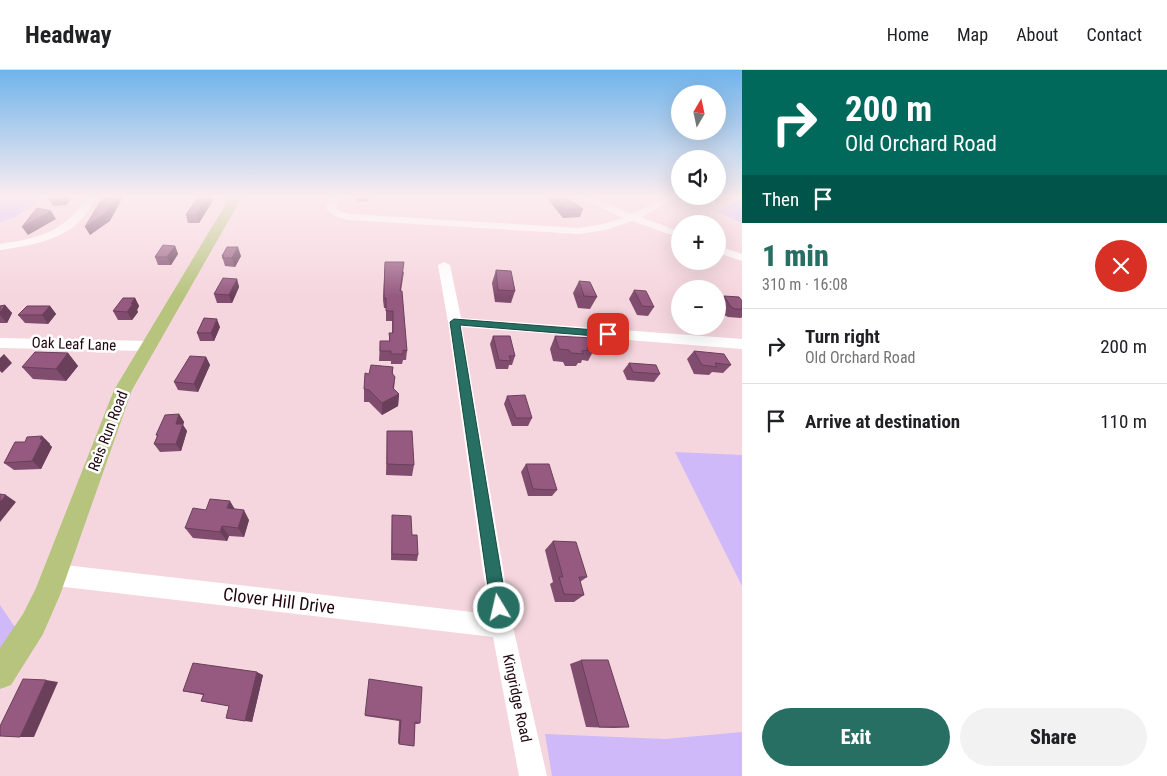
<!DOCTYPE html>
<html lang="en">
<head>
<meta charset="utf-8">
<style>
	body { margin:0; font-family:"Roboto Condensed",sans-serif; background:#f2f2f2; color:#202124; height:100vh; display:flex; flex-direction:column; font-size:19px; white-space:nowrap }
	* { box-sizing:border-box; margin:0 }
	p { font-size:16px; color:#757577 }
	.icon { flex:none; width:28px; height:28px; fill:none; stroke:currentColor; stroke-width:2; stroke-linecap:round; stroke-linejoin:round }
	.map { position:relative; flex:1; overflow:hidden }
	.side { display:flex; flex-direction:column; background:#fff; width:425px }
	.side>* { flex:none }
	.banner { background:#00695c; color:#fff; overflow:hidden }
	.needle { width:32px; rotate:9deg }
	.controls { position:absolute; left:671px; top:15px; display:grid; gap:10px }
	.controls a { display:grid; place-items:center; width:55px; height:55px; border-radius:50%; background:#fff; box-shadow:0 5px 20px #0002; font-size:25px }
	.pin { position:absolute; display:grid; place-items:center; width:42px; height:42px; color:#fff; margin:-21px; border-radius:10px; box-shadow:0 2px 8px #0006 }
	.me { position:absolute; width:55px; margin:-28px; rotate:351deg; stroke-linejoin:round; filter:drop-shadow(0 0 4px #0008) }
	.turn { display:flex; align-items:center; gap:18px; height:105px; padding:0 20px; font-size:22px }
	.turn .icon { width:65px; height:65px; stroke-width:2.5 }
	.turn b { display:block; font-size:35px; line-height:42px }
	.then { display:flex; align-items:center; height:48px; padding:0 20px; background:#0003; gap:10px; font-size:19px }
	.round { display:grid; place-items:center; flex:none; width:52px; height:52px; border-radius:26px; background:#f2f2f2 }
	.overview { display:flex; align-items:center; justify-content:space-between; height:85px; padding:0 20px }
	h1 { font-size:30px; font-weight:800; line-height:38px; color:#286f63 }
	.cta { display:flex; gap:10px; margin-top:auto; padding:10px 20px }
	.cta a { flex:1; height:58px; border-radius:30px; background:#286f63; color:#fff; font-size:20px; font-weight:800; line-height:58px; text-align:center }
	.cta a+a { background:#f2f2f2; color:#202124 }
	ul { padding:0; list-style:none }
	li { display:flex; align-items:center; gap:15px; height:75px; padding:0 20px; border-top:1px solid #e0e0e0 }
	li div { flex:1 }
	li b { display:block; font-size:19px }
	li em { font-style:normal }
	header { display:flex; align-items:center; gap:30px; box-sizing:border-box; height:70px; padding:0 25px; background:#fff; border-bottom:1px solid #e0e0e0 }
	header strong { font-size:24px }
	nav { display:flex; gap:28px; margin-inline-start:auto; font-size:18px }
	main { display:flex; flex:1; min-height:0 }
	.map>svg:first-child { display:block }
	.green { fill:#d0b9f9 }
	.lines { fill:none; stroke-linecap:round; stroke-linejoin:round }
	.minor { fill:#fff; fill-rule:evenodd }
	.major { fill:#b6c47e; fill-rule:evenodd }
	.wall { fill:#814d6f }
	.shaded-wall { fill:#693f5a }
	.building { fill:#965a81; stroke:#693f5a }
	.route { fill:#286f63; stroke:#1a4840 }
	.labels { text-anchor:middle; stroke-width:5; stroke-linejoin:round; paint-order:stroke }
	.street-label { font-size:15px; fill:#20060f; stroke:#fff }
	.near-street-label { font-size:18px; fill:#20060f; stroke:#fff }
</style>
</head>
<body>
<header>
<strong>Headway</strong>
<nav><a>Home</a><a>Map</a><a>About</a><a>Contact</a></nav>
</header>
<main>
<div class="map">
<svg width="742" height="706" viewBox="0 0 742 706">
	<rect width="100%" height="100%" fill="#f6d6de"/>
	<!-- green -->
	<path class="green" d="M0,127H44L15,147L0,152Z
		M737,131H742V153L717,142Z
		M675,382L742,385V516Z
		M0,535L17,560L0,583Z
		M742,662V706H552L545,664L665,669Z"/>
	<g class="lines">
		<!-- minor -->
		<path class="minor" d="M87,127H97C92,135 87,143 81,150C61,171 27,176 0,180V174C40,168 64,162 87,127Z
			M330,127H340L336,138L339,141L350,144L579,158L603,154L623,148L579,127H592L632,144L667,127H679L641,147L680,162V168L632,151L605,160L579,164L349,150C340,148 332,146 326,138Z
			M718,176L742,184V191L718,183Z
			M444,192L450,195L461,248L742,269V279L462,257L513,557L547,706H519L493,567L56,516L49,512L45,505L49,498L56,494L489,544L448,252L438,195Z
			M0,268L148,271L153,273L155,276L153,279L148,281L0,278Z"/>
		<!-- major -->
		<path class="major" d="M230,127H242L132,320L60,525L43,564L11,615L0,619V578L23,544L36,518L114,320Z"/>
	</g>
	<!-- wall -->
	<path class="wall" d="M72,127L66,135L53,136L48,128Z
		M356,127H369L367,132L356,131Z
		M546,127H565L583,139L580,147L563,148Z
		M214,129L199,153H188L186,145Z
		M175,176L178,184L171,195H158L155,187Z
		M222,186H241L235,197L225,196Z
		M385,192L404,202L401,221L407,281L406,290H403L402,294H391V291H379L380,271H389V263H392V251H386V238H384L383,230Z
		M496,200L515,221L511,233L495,232L492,213Z
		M237,209L239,217L232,233H217L214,224Z
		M579,211L597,227L590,239L578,238L573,223Z
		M634,220L654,237L648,246L637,245L629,229Z
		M724,226L742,231V247L741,248L728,247L724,245L718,235V233Z
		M135,228L139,236L137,240L138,242L132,250H118L113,241Z
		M5,235L12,243L7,253H0V236Z
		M50,236L56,244L48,254L25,253L18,245Z
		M220,257L214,271H200L197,263Z
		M493,266L515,286L512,295H509L508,299H496L490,274Z
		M555,266L595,278L588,291L582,290L581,293H578L576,296H565L563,292L553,291L550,279Z
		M694,281L731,295L723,303L712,302L709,305L694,304L687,289Z
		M68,283L78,296L66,311L33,309L22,297Z
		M206,287L210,295L198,322L178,320L174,312Z
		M629,293L660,304L654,312L627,310L623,301Z
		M393,297V304L394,319L399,324L398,336L382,345L369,332H364V319L369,304Z
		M507,326L532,348L528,356H512L504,334Z
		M179,344L184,352L183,355L187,361L181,381L160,382L154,374L157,366L156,365Z
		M387,361L414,395L412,406L386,405Z
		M42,366L50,374V375L52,377L41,399L14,400L4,393Z
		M526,394L557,420L552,426H528L521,402Z
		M234,439L249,450L244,467L229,466L227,471L193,468L185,458L206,440Z
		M392,445L412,465L418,485L417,491L391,490Z
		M553,471L587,507L580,512L584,525L574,532H555L550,514L553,512L545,480Z
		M581,590L629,657L614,658L586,657L570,594Z
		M263,605L252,652L229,636L201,631L203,625L183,621Z
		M365,645L420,653L418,654H415L414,676L398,673L399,651L365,646Z"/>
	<!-- shaded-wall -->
	<path class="shaded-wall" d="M62,127H72L66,135Z
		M115,127H123L110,151L90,165L85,157Z
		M208,127H214V129L199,153L196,145Z
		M51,141L56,149L28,165L22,157Z
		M175,176L178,184L171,195L167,187Z
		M238,177L241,186L235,197L232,188Z
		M237,209L239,217L232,233L229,225Z
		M135,228L139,236L137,240L138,242L132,250L127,242L131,234Z
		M5,235L12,243L7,253L0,245V243Z
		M50,236L56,244L48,254L42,245Z
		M217,249L220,257L214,271L211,263Z
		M68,283L78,296L66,311L56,299Z
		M4,284L12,293L2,303L0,301V288Z
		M206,287L210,295L198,322L194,314Z
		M395,307L394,319L399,324L398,336L382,345V333L393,318Z
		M179,344L184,352L183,355L187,361L181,381L176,374V354Z
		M42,366L50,374V375L52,377L41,399L32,391Z
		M6,425L16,432L0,452V432Z
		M230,431L236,441L227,438Z
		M244,440L249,450L244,467L238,458Z
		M222,456L229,466L227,471L220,462Z
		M257,602L263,605L252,652L245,651Z
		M46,610L58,612L34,667H20Z"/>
	<!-- building -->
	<path class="building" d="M104,127H115L106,143L85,157L100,132H102Z
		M198,127H208L196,145H186Z
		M555,127H565L583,139L566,140Z
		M37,138L51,141L22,157Z
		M163,175L175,176L167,187H155Z
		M227,177H238L232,188H222L224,186H222Z
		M385,192H404L400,221H402L407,281L403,280V284H391V281H380V271H390L389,263H393V241H386V228H384V220Z
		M496,200L511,201L515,221L498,220Z
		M223,208L237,209L229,225L214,224Z
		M579,211L590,212L597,227L584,226Z
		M634,220L646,221L654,237L642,236Z
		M724,226L739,227L742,231V239H735L731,237Z
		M123,228H135L131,234H133L127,242L113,241Z
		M5,235L0,243V236Z
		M27,236H50L42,245H18Z
		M204,248L217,249L211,263H197Z
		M493,266H510L515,286H509L511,291L499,290Z
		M555,266L592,268L595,278L587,277L588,280L582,281L583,284L571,283L569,280L559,279Z
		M694,281L724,284L731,295L715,293L717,297L702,295Z
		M35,282L68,283L56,299L22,297Z
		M190,286L206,287L194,314L174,312Z
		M629,293L656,295L660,304L633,302Z
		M371,295L393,297L392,303L395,307L393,318L399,324L382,333L369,320L364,319L365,303L369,304Z
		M525,325L532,348H516L507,326Z
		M179,344L176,354H183L176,374H154L158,365H156L165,345Z
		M387,361H412L414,395L387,394Z
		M42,366L40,369H43L32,391L4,393L15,372H25L27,367Z
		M526,394H549L557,420L533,419Z
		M0,424L6,425L0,432Z
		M210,429L230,431L227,438L244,440L238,458L222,456L220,462L185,458L193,438L206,440Z
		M392,445L411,446L412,465H417L418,485L392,484Z
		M553,471L576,472L587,507H579L584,525L564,524L559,507H563Z
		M581,590H608L629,657H599Z
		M193,593L257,602L245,651L226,648L229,636L201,631L204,624L183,621Z
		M23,609L46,610L20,667L0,666V656Z
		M369,609L422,617L420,653L415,652L414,676L399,674L401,650L365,645Z"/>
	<!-- sky -->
	<linearGradient id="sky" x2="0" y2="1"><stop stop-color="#70b4eb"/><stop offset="0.56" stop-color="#fbedf0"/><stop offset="1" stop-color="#fbedf0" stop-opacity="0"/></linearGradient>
	<rect width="742" height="226" fill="url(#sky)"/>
	<!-- route -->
	<path class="route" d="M454,249L608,261L613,264L608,267L460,255L507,538L505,544L499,546L494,544L491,538L450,252Z"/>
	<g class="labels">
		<!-- street labels -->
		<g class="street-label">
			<text transform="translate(74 274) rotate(2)" y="5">Oak Leaf Lane</text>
			<text transform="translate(108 361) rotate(-69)" y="5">Reis Run Road</text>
			<text transform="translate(517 628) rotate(78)" y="5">Kingridge Road</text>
		</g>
		<!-- near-street labels -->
		<g class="near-street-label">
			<text transform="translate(279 531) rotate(7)" y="6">Clover Hill Drive</text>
		</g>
	</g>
</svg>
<div class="controls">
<a><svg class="needle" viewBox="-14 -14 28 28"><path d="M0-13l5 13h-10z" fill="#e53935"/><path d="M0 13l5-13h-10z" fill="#757577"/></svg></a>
<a><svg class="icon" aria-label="sound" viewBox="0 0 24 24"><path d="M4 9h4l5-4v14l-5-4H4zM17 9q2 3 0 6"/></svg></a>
<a>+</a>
<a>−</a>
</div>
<div class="pin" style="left:608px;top:264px;background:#d93025"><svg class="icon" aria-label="arrive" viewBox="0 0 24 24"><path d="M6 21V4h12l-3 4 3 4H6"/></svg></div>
<svg class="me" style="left:499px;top:538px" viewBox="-20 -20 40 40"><circle r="17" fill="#286f63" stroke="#fff" stroke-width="3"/><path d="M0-11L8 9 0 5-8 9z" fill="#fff"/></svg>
</div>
<section class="side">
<div class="banner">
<div class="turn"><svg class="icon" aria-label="right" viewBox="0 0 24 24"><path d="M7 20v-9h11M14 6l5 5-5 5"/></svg><div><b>200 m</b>Old Orchard Road</div></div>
<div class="then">Then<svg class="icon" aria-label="arrive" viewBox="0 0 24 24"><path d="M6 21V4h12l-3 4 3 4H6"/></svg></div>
</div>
<div class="overview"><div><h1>1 min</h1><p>310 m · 16:08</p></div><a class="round" style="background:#d93025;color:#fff"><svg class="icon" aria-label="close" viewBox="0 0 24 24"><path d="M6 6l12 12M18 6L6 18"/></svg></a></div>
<ul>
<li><svg class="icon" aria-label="right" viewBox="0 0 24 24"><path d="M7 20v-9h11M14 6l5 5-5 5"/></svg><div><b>Turn right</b><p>Old Orchard Road</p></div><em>200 m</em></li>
<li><svg class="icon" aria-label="arrive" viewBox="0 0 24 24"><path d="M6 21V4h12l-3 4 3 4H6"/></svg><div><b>Arrive at destination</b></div><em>110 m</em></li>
</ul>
<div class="cta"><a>Exit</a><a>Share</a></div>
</section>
</main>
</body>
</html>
